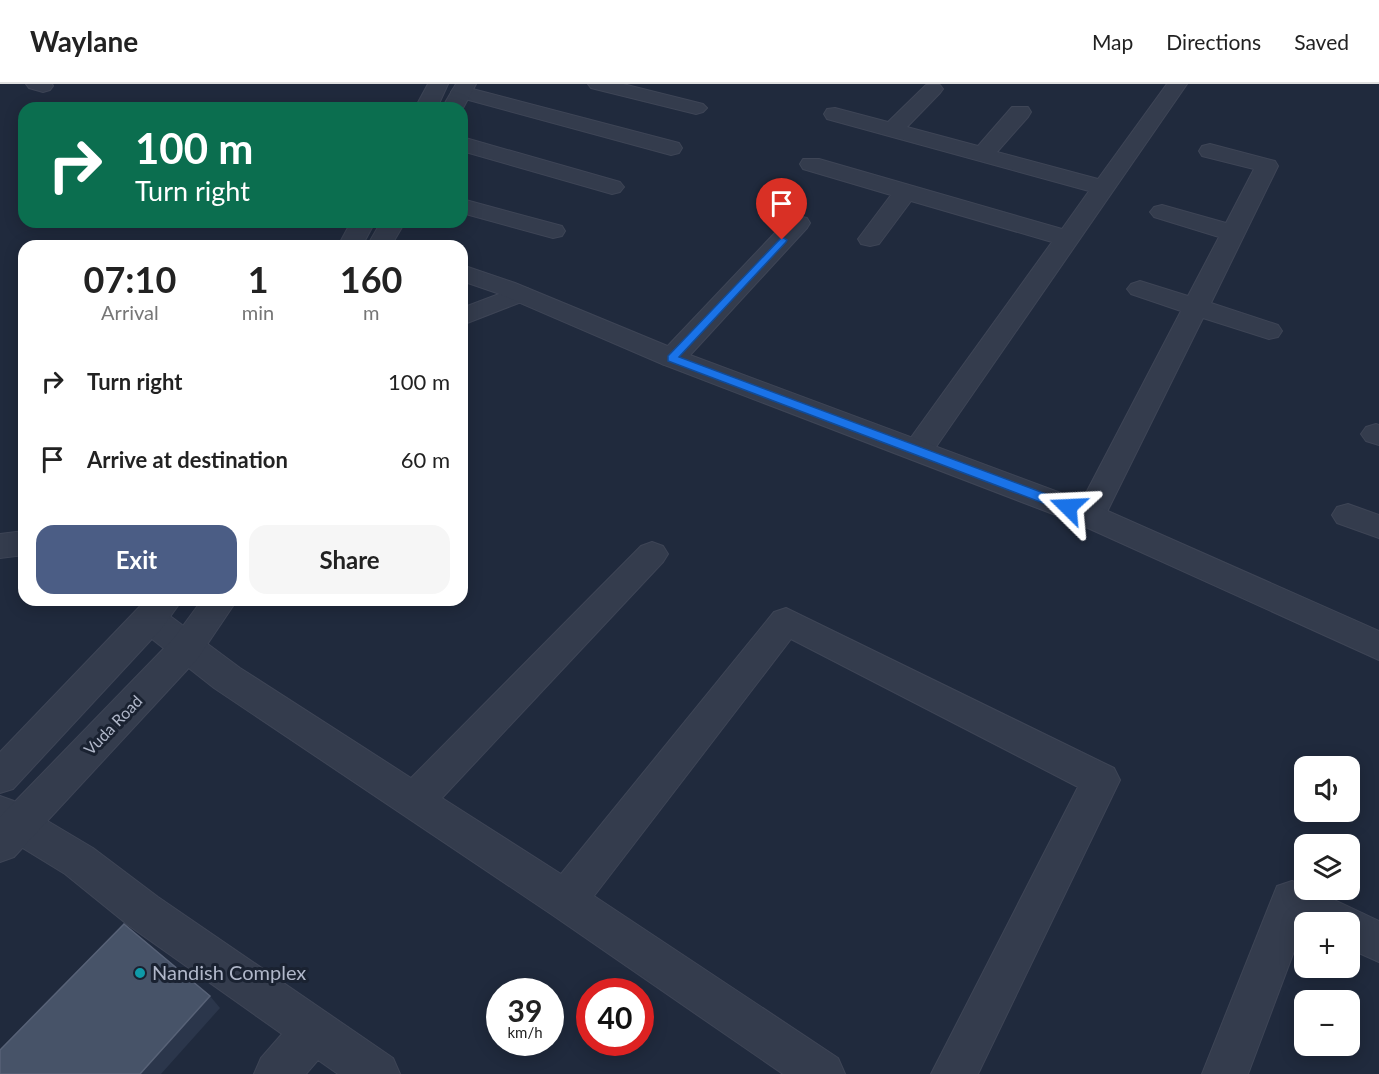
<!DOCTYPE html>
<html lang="en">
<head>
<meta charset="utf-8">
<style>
	body { margin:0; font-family:Lato,sans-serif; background:#f6f6f6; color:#222; height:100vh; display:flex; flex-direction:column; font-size:22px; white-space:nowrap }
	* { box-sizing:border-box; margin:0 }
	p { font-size:20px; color:#767676 }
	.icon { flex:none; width:33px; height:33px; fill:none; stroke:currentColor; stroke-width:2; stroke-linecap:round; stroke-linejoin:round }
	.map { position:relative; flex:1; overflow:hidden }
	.details { position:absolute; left:18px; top:156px; width:450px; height:366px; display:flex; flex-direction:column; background:#fff; border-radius:18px; box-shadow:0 3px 15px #0003 }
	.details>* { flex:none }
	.banner { position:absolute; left:18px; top:18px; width:450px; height:126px; border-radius:18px; box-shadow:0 3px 15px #0003; background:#0b6e4f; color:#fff; overflow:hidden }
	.tools { position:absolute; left:1294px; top:672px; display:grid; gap:12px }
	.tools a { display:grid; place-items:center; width:66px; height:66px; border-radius:12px; background:#fff; box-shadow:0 3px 15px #0003; font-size:30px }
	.speed { position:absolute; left:486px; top:894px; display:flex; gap:12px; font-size:30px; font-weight:700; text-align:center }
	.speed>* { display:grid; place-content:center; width:78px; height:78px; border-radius:50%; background:#fff; box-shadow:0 3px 15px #0003; line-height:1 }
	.speed small { font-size:15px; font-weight:400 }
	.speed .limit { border:9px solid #d22; background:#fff; color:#111 }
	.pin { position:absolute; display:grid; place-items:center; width:51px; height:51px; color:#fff; margin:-62px -26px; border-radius:50% 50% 50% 0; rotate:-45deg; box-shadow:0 0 6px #0007 }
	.pin .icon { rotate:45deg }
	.me { position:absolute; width:66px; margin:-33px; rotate:291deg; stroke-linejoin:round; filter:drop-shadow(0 0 4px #0008) }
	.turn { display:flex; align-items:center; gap:21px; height:126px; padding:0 18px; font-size:27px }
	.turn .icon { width:78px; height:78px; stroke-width:2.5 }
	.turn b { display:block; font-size:42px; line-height:51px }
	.eta { display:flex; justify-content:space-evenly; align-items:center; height:102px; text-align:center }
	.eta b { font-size:36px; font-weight:700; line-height:42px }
	.button { display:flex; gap:12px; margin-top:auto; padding:12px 18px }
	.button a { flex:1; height:69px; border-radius:18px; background:#4b5d85; color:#fff; font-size:24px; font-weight:700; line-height:69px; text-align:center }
	.button a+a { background:#f6f6f6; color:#222 }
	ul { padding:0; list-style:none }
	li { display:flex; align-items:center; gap:18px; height:78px; padding:0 18px }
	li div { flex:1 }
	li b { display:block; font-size:22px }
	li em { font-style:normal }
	header { display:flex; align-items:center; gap:36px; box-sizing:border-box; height:84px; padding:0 30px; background:#fff; border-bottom:2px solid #e0e0e0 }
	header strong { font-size:28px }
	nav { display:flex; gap:33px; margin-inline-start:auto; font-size:21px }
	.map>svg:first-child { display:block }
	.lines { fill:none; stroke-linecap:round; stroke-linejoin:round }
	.minor-casing { stroke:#3e4556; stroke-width:2 }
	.tertiary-casing { stroke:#3e4556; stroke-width:2 }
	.minor { fill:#343c4d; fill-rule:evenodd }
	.tertiary { fill:#343c4d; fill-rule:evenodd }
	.shaded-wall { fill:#2b364b }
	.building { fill:#475368; stroke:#586277; stroke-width:1.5 }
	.route { fill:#1a73e8; stroke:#114b97; stroke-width:1.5 }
	.culture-dot { fill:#0f9aa8; stroke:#1a2231; stroke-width:2 }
	.labels { text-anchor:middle; stroke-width:6; stroke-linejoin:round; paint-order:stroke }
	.street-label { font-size:16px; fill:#b0b7c9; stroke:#1a2231 }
	.near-poi-label { font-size:20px; fill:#b0b7c9; stroke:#1a2231; text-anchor:start }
</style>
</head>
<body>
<header>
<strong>Waylane</strong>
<nav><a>Map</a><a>Directions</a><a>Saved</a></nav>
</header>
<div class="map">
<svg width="1379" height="990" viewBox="0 0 1379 990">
	<rect width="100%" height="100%" fill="#202a3d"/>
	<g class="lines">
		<defs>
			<path id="minor" d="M26,0H52L53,2L50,6L43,8L29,4Z
				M588,0H623L703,20L707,24L703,28L696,30L591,4Z
				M1167,0H1187L929,373L918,376L907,373L903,366L907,359L1052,158L911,117L879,160L870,162L861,160L858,155L891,111L803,85L800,80L803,75H819L1062,145L1089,107L827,35L824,30L827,25L835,24L888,38L926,1H940L943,5L940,9L907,43L978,62L1012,23H1028L1031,28L1028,33L997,68L1098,95Z
				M461,2L679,59L682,64L679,69L671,71L454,12L451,8L454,4Z
				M462,53L620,98L624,103L620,108L612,110L462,67Z
				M1210,60L1275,77L1278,82L1211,219L1278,241L1282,247L1278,253L1269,255L1203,234L1101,440L1090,443L1079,440L1074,432L1181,227L1131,210L1127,205L1131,200L1140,197L1188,212L1219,153L1154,133L1150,128L1154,123L1162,121L1226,139L1254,85L1202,72L1199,67L1202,62Z
				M462,115L562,142L565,147L562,152L553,154L462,129Z
				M798,132L807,134L810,139L807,144L682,280L672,283L662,280L658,274L662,268L789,134Z
				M520,202L529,205L533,210L529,215L462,241V224Z
				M1376,340L1379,341V361L1366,357L1361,350L1366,343Z
				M1348,420L1379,431V454L1337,439L1332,431L1337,423Z
				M652,458L663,462L668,470L663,478L442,714L561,790L774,528L786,524L1114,684L1120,696L978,990H931L1078,703L791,555L594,812L838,974L845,990H783L551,830L214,604L138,544L133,535L138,526L150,522L162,526L240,584L411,694L641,462Z
				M0,712L14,717L93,764L158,813L393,974L400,990H338L318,976L306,990H254L261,974L282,950L128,841L65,790L0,750Z
				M1292,797L1305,802V806H1313L1379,837V878L1350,865V838H1305L1248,990H1202L1277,802Z"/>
			<path id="tertiary" d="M428,0H448L437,24H415Z
				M456,0H476L462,26V24H442Z
				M351,138H375L362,162H338Z
				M381,138H405L391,162H367Z
				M462,181L515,199L682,268L1101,424L1379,547V576L1079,440L662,280L497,209L462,197Z
				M24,447V471L0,474V450Z
				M146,516H182L162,544L13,705L0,709V668Z
				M202,516H237L198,574L14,773L0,778V733L174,554Z"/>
		</defs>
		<!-- minor casing -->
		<use href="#minor" class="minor-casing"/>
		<!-- tertiary casing -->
		<use href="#tertiary" class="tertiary-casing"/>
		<!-- minor -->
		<use href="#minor" class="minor"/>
		<!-- tertiary -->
		<use href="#tertiary" class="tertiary"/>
	</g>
	<!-- shaded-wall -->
	<path class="shaded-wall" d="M210,912L220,924L161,990H140Z"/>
	<!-- building -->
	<path class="building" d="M124,840L210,912L140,990H0V966Z"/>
	<!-- route -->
	<path class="route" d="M782,153L787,156L786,158L679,273L1073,420V427H1064L668,277V272Z"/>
	<!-- markers -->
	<circle class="culture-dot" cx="140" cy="889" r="6"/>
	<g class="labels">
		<!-- street labels -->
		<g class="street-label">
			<text transform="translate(113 641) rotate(-46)" y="6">Vuda Road</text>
		</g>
		<!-- near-poi labels -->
		<g class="near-poi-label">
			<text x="152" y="896">Nandish Complex</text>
		</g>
	</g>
</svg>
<div class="tools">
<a><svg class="icon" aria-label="sound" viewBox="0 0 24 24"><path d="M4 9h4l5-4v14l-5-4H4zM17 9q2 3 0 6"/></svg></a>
<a><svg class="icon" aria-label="layers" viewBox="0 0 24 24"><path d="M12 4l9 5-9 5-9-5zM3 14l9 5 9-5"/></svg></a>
<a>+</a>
<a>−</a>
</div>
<div class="speed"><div>39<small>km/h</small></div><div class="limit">40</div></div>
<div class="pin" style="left:782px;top:156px;background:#d93025"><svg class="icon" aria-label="arrive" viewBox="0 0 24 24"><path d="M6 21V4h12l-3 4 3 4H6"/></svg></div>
<svg class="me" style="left:1068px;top:423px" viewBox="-20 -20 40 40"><path d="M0-17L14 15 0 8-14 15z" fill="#1a73e8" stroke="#fff" stroke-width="4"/></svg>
<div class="banner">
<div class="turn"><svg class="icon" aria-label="right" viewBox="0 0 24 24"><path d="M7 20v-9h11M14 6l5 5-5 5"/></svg><div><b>100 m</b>Turn right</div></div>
</div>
<section class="details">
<div class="eta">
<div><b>07:10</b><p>Arrival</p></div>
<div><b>1</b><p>min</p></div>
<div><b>160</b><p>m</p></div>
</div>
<ul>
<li><svg class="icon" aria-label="right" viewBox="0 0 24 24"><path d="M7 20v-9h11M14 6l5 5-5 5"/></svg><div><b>Turn right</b></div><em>100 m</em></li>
<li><svg class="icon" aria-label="arrive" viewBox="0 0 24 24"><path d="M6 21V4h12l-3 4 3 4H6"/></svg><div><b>Arrive at destination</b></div><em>60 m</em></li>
</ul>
<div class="button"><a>Exit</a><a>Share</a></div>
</section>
</div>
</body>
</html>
